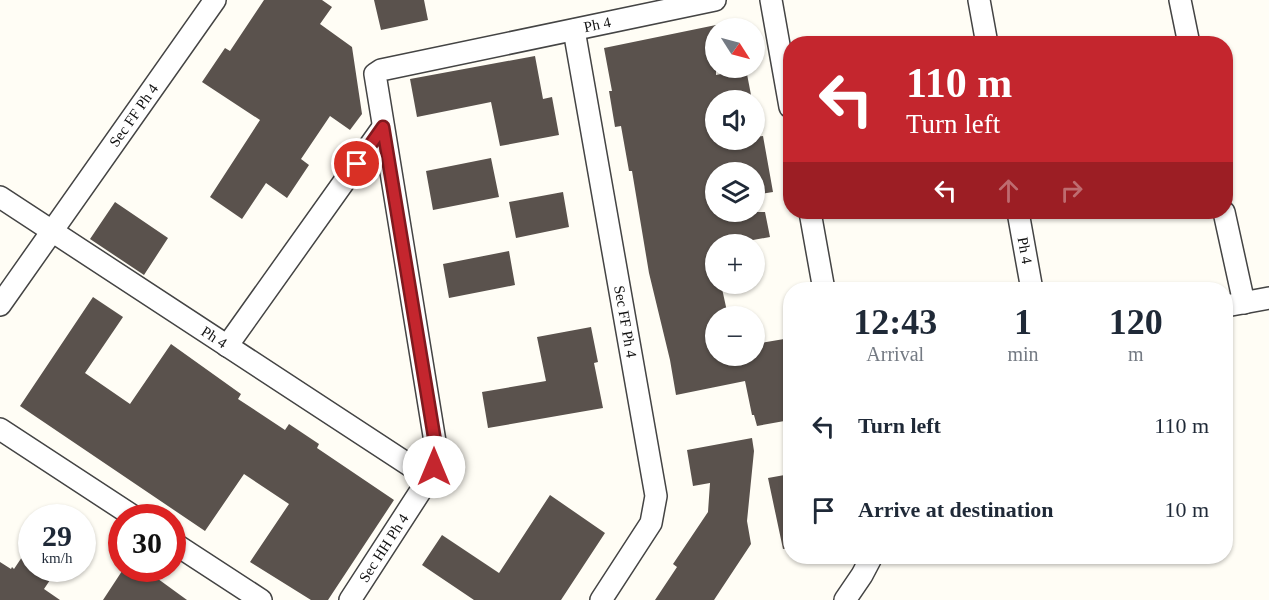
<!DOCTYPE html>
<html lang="en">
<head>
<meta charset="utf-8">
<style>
	body { margin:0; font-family:"Times New Roman",serif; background:#f6f6f7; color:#1f2937; height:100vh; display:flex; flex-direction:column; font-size:22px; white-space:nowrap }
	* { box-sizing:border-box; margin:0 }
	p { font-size:20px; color:#747a83 }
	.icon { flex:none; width:33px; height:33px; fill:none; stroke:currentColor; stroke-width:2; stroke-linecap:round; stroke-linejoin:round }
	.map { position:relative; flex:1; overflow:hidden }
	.drawer { position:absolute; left:783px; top:282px; width:450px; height:282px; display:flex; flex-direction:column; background:#fff; border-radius:24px; box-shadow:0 2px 4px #0004 }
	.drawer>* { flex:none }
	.guide { position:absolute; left:783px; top:36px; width:450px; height:183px; border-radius:24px; box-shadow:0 2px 4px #0004; background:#c4262e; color:#fff; overflow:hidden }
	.needle { width:39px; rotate:126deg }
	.buttons { position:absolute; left:705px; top:18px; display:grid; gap:12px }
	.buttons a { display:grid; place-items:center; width:60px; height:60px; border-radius:50%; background:#fff; box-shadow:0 2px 4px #0004; font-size:30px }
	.speed { position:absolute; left:18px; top:504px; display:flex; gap:12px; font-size:30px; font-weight:700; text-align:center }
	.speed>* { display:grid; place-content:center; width:78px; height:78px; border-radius:50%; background:#fff; box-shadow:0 2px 4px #0004; line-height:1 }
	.speed small { font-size:15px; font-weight:400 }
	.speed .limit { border:9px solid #d22; background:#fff; color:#111 }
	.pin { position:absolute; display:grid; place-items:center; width:51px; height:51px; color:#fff; margin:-26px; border:3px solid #fff; border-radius:50%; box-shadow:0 2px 6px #0007 }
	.me { position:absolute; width:66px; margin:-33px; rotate:0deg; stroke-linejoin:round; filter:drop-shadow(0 0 4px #0008) }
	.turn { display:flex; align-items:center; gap:21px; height:126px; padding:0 24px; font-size:27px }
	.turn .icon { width:78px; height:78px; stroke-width:2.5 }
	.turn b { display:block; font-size:42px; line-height:51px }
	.lanes { display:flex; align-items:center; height:57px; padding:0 24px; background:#0003; justify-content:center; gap:30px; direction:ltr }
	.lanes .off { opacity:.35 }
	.eta { display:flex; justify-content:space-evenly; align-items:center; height:102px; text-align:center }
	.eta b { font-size:36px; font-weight:700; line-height:42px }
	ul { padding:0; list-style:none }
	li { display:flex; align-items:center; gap:18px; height:84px; padding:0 24px }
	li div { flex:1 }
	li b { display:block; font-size:22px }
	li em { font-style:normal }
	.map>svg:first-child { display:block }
	.building { fill:#5a524d }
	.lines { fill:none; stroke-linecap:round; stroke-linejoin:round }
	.street-casing { stroke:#444; stroke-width:24 }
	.street { stroke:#fff; stroke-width:21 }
	.route-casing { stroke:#7f191e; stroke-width:15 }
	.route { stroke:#c4262e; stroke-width:10 }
	.labels { text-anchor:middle; stroke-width:6; stroke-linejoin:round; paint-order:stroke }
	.street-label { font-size:15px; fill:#111; stroke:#fff }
</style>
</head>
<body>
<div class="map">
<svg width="1269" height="600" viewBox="0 0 1269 600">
	<rect width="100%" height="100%" fill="#fffdf5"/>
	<!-- building -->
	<path class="building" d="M264,0H322L332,7L320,24L352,47L362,114L350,130L330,116L301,159L309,165L287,198L266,183L242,219L210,197L260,120L202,82L225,48L230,51Z
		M374,0H424L428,20L381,30Z
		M716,25V75L746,69L752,100H716V140H754V137L763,136L773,192L754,195V172H716V212H765L770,237L731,244H713L716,259V284H721L728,316H716V356H754V344L790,338V420L757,426L754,415H752L745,381L676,395L670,360L649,273L632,171H629L621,126L615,127L609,91H612L604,48Z
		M535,56L543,99L552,97L559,135L500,146L491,102L417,117L410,79Z
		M491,158L499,197L433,210L426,171Z
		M563,192L569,227L516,238L509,202Z
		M115,202L168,238L144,275L90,239Z
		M509,251L515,285L449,298L443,264Z
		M93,297L123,317L85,373L130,404L171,344L241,394L238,399L285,430L289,424L319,444L317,448L394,500L328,600H311L250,562L289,504L244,474L205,531L20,406Z
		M591,327L598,362L594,363L603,408L488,428L482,392L546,381L537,337Z
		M752,438L754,451L747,521L751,544L714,600H655L677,567L673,564L708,512L710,483L693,486L687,450Z
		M790,474V548L783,549L768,478Z
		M550,495L605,533L561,600H474L422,565L442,535L499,573Z
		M32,542V568H58L44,589L60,600H0V562L11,569L12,567L14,569Z
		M124,568H143L187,600H103Z"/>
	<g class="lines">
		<defs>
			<g id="street">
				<path d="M771,0L790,107"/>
				<path d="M979,0L987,44"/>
				<path d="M1180,0L1189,44"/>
				<path id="s1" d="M574,30L656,496L651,523L601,600"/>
				<path id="s2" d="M0,197L429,478"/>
				<path d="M810,212L824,290"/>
				<path id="s3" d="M1018,212L1032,290"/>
				<path d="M1224,212L1244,303"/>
				<path id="s4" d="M0,305L215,0"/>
				<path d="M1226,306L1269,298"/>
				<path d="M227,346L383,127"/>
				<path d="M0,429L136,518"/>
				<path d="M172,542L261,600"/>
				<path id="s5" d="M350,600L429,478L434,467L437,454L375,74L381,70L715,0"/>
				<path d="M845,600L862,575L872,556"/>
			</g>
		</defs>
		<!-- street casing -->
		<use href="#street" class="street-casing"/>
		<!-- street -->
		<use href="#street" class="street"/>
	</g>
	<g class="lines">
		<defs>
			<path id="route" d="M357,164L383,127L437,454L434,467"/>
		</defs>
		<!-- route casing -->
		<use href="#route" class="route-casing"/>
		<!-- route -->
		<use href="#route" class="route"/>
	</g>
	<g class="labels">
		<!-- street labels -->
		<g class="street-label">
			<text dy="5" stroke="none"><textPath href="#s5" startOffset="784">Ph 4</textPath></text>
			<text dy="5" stroke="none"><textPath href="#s4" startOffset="232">Sec FF Ph 4</textPath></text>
			<text dy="5" stroke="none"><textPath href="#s3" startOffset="39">Ph 4</textPath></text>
			<text dy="5" stroke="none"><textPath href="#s1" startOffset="296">Sec FF Ph 4</textPath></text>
			<text dy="5" stroke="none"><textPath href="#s2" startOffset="256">Ph 4</textPath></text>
			<text dy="5" stroke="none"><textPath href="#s5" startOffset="62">Sec HH Ph 4</textPath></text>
		</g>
	</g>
</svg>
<div class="buttons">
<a><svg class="needle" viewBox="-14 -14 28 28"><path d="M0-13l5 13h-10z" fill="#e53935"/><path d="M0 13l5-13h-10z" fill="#747a83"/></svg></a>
<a><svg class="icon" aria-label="sound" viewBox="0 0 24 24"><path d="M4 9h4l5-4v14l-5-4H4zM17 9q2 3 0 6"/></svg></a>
<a><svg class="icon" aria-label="layers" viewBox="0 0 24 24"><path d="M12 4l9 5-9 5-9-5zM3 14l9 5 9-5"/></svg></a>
<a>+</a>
<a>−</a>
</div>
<div class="speed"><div>29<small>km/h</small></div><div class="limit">30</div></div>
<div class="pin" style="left:357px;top:164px;background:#d93025"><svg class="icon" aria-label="arrive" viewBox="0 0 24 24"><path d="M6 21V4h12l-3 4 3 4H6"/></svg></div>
<svg class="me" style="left:434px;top:467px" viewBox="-20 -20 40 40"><circle r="19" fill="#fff"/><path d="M0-13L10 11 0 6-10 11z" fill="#c4262e"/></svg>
<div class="guide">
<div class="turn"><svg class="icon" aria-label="left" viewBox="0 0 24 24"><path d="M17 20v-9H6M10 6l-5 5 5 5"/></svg><div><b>110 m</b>Turn left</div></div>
<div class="lanes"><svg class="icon" aria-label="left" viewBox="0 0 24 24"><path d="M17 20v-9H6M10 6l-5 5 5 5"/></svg><svg class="icon off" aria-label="ahead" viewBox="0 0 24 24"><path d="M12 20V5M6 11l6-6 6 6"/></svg><svg class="icon off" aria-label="right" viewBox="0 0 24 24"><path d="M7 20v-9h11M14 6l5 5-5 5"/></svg></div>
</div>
<section class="drawer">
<div class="eta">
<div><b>12:43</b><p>Arrival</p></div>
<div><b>1</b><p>min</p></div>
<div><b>120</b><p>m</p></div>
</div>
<ul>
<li><svg class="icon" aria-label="left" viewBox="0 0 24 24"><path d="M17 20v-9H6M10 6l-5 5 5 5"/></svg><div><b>Turn left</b></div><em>110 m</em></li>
<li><svg class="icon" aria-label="arrive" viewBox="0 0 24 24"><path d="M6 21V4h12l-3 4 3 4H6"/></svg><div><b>Arrive at destination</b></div><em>10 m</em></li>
</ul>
</section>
</div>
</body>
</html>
